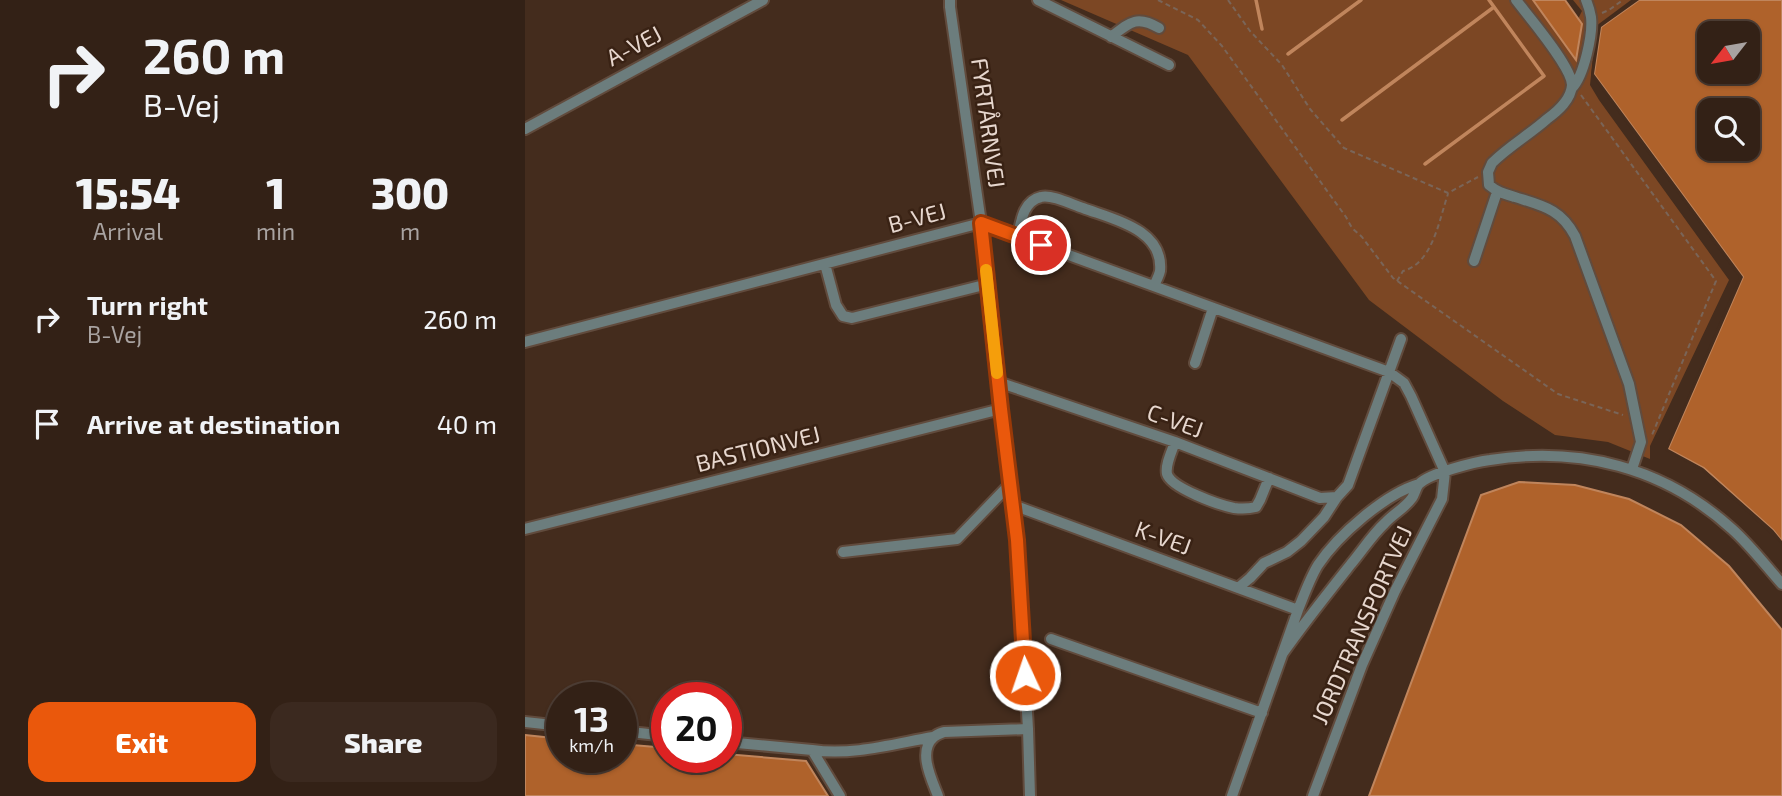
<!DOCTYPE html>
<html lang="en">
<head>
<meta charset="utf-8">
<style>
	body { margin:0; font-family:"Exo 2",sans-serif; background:#3b291f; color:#f1f3f6; height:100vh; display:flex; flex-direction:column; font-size:26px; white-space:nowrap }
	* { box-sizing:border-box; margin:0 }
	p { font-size:23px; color:#a9a3a1 }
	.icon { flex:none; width:38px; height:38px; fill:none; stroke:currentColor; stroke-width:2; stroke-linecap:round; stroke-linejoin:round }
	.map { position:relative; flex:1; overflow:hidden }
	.drawer { display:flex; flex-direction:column; background:#332116; width:525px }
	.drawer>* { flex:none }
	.hud { background:#332116; color:#f1f3f6; overflow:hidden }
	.needle { width:46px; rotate:239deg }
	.buttons { position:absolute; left:1172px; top:21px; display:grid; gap:14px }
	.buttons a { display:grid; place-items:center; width:63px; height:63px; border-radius:14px; background:#332116; box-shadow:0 2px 5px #0004,0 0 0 2px #4e3e35; font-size:35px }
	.speed { position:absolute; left:21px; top:682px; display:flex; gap:14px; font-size:35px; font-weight:700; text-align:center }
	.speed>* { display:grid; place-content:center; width:91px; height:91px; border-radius:50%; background:#332116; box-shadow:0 2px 5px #0004,0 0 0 2px #4e3e35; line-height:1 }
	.speed small { font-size:18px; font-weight:400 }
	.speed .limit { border:10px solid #d22; background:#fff; color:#111 }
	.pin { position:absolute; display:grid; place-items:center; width:60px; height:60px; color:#fff; margin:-30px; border:4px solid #fff; border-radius:50%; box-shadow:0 2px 7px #0007 }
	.me { position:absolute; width:77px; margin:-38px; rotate:357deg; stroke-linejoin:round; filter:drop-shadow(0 0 5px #0008) }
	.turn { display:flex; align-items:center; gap:24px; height:147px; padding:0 28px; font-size:32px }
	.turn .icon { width:91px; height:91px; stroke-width:2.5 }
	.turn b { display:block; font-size:49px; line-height:60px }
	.eta { display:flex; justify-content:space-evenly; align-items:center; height:119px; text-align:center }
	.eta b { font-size:42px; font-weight:800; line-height:49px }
	.cta { display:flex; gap:14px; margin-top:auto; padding:14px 28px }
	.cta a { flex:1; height:80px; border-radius:21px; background:#ea580c; color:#fff; font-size:28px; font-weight:800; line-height:80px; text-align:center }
	.cta a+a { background:#3b291f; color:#f1f3f6 }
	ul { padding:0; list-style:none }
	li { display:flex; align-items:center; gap:21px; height:105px; padding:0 28px }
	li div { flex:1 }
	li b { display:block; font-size:26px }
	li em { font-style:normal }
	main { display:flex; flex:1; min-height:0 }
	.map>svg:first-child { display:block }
	.green { fill:#7c4724 }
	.water { fill:#af622b; stroke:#c0855c; stroke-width:2; fill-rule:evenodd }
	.pier { fill:#442c1d }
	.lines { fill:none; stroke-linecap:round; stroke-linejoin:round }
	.stream { stroke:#c0855c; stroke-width:3.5 }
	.minor-casing { stroke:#614b3d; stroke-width:14 }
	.path { stroke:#7a6558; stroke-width:2; stroke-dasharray:5 3.5; stroke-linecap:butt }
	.minor { stroke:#6c7d7d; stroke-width:10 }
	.route-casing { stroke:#983908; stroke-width:18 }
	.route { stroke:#ea580c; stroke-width:12 }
	.slow { stroke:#f59e0b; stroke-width:12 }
	.labels { text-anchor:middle; stroke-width:5; stroke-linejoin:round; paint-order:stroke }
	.street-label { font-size:23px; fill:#e7d7ce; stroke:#392214 }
</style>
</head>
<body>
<main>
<section class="drawer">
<div class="hud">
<div class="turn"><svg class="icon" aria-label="right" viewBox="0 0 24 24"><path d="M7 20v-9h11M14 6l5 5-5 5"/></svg><div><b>260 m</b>B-Vej</div></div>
</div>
<div class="eta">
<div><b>15:54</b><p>Arrival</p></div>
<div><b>1</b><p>min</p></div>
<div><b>300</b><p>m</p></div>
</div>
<ul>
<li><svg class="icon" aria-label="right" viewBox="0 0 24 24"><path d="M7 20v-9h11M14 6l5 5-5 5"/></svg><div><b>Turn right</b><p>B-Vej</p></div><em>260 m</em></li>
<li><svg class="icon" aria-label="arrive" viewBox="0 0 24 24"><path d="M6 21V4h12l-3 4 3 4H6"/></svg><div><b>Arrive at destination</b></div><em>40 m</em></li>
</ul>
<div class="cta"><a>Exit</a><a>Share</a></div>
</section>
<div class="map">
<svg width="1257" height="796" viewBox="0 0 1257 796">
	<rect width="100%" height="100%" fill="#442c1d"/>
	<!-- green -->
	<path class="green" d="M536,0H1008L1051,59L1057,25L1053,19L1057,11L1048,0H1106L1071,26L1065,85L1074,100L1204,280L1125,446V459L1083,442L1030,435L978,401L844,300L663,55Z"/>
	<!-- water -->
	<path class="water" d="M1008,0H1040L1057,24L1051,60Z
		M1114,0H1257V541L1248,530L1179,468L1143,449L1218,277L1069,74L1076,27ZM1185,33H1223V72H1185ZM1185,110H1223V149H1185Z
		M994,482L1050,485L1104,499L1156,525L1204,566L1257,630V796H844L956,495Z
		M0,735L37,739V758H96V744L142,748V758H201V754L281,761L303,796H0Z"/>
	<!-- pier -->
	<path class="pier" d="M1108,0H1114L1076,27L1069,74L1218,277L1143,449L1178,468L1248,530L1257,541V544L1176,470L1140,450L1214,277L1066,75L1073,26Z"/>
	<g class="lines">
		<!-- stream -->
		<path class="stream" d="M731,0L737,29
			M763,54L836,0
			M817,120L969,7
			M900,164L1019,76L964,0"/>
		<defs>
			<path id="minor" d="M425,0V7L456,223L476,409L492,540L503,729L505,796
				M513,0L644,65
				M991,0C1004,17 1047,67 1047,85C1046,100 1033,111 1022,119C1004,135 984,146 967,163L963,172L964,185C972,192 980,194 990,197C1018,206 1036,209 1050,236L1104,384L1116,442L1107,469
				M586,37C605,22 612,15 634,28
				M1047,88C1059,76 1068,34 1066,17C1065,11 1063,5 1061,0
				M0,129L238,0
				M493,236C496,222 498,201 516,197C527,194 548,205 558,208C587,219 639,229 635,271C634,276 631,281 629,286
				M949,261L972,192
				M300,264L311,305L318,316L327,318L463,284
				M0,342L456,223L864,372L879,383L886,396L920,472
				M670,363L688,308
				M473,382L650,442L795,498L812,497
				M650,442C647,451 640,465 642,474C646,488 694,505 709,508C717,509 723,509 731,507L735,500L744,478
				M488,505L773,610C779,595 785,578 793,565C813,535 860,494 894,484
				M0,529L476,409
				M318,552L432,539L485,484
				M713,588L725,578L739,563L762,552L776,541L799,517L812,497L823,485L876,339
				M526,639L737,713
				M758,653C779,623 803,593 826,564C837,551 847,535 860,523C868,514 880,508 887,498C890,494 891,487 894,484C905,473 950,462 965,460C1054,446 1139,467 1207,529C1225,545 1241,566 1257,584
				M0,722L37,726
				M96,731L142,736
				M201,742L287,750L315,796
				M287,750C327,756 368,744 408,737
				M413,796C407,780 392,751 409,737C412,734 416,733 419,732L503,729
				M707,796L773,610
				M788,796L837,665L870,591L917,499L920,472"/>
		</defs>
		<!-- minor casing -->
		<use href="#minor" class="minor-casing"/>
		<!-- path -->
		<path class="path" d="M633,0L673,20L697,46L821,217L827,228L837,237L868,278L1033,394L1098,415
			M703,0L725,31L757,65L785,109L819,148L923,193L953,177
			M1077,13L1084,10L1098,0
			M1056,95L1191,281L1127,435
			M872,281L878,271C908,263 914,220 923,194"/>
		<!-- minor -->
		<use href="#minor" class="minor"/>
	</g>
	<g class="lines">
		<defs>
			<path id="route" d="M500,675L492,540L476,409L456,223L516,245"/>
		</defs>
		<!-- route casing -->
		<use href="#route" class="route-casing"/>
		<!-- route -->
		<use href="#route" class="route"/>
		<!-- slow -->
		<path class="slow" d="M461,270L472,373"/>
	</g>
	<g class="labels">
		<!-- street labels -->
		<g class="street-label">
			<text transform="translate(109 46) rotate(-28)" y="8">A-VEJ</text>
			<text transform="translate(463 123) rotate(82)" y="8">FYRTÅRNVEJ</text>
			<text transform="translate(392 218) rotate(-15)" y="8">B-VEJ</text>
			<text transform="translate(650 421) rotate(20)" y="8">C-VEJ</text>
			<text transform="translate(233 449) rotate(-14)" y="8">BASTIONVEJ</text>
			<text transform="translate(638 538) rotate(20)" y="8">K-VEJ</text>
			<text transform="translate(837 625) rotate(-66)" y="8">JORDTRANSPORTVEJ</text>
		</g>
	</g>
</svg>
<div class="buttons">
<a><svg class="needle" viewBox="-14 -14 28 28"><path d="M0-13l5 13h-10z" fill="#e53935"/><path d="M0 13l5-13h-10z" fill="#a9a3a1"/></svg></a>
<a><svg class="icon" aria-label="search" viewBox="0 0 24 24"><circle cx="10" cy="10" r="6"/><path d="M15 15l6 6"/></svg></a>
</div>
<div class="speed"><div>13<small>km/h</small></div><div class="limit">20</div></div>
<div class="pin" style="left:516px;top:245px;background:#d93025"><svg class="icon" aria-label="arrive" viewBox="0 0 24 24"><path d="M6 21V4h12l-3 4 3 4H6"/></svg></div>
<svg class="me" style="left:500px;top:675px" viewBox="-20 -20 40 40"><circle r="17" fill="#ea580c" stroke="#fff" stroke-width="3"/><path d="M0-11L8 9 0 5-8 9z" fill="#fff"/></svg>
</div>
</main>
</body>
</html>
